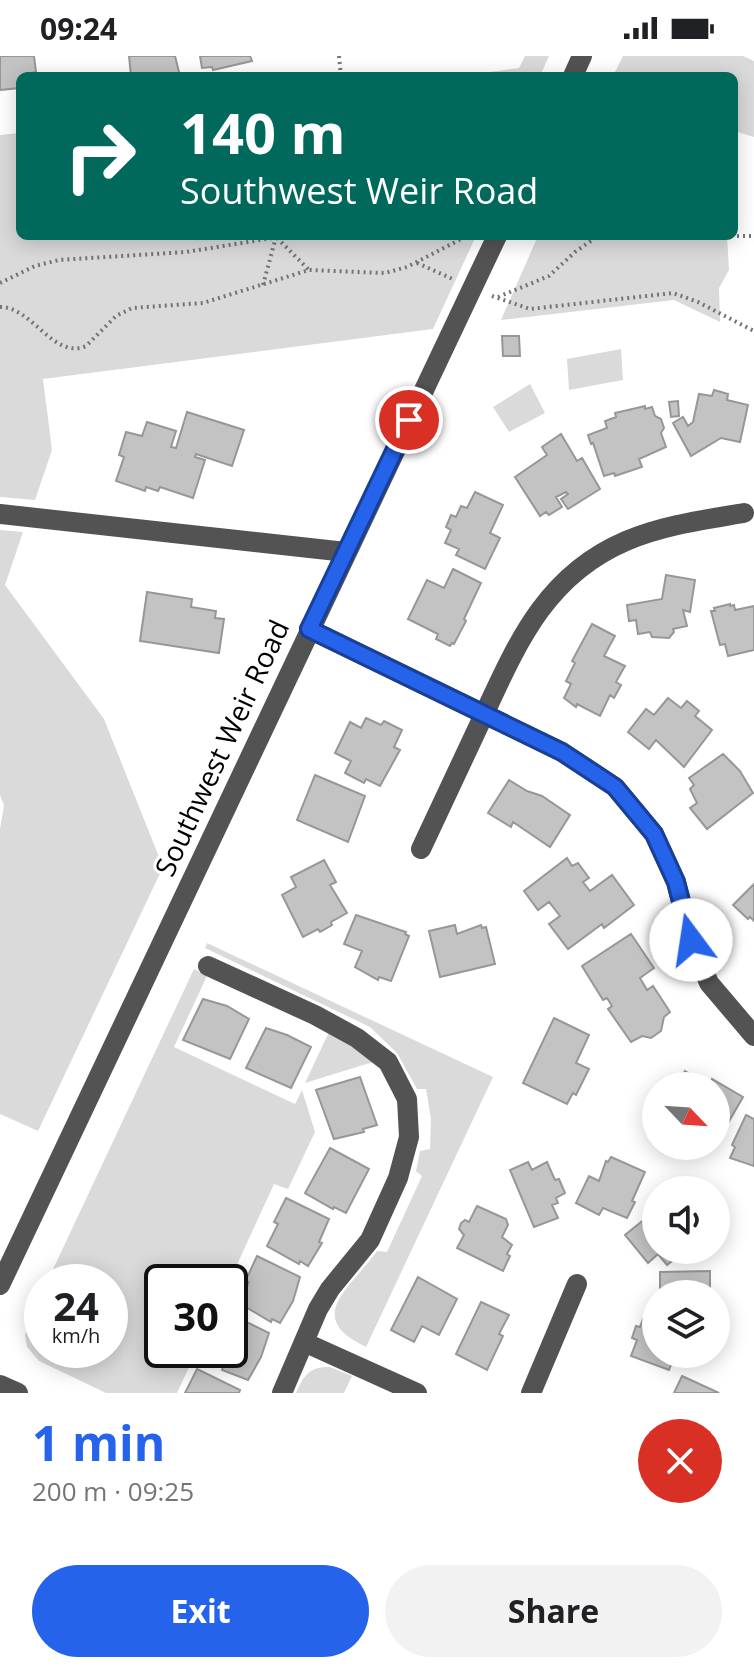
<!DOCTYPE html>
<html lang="en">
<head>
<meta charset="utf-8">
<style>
	body { margin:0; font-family:"Open Sans",sans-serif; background:#f2f2f2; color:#202124; height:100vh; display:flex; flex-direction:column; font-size:30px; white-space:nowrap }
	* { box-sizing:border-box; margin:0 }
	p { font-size:26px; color:#757577 }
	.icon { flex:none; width:44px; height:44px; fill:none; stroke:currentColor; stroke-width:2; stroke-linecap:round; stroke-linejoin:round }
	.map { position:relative; height:1337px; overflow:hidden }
	.sheet { display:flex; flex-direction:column; background:#fff; flex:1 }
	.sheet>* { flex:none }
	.hud { position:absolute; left:16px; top:16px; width:722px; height:168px; border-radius:12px; box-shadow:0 4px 20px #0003; background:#00695c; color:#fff; overflow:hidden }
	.needle { width:52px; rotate:115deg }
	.fabs { position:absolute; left:642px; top:1016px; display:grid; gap:16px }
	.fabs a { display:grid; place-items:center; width:88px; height:88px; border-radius:50%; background:#fff; box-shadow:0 4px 20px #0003; font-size:40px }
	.speed { position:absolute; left:24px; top:1208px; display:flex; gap:16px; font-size:40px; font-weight:700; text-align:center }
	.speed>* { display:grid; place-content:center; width:104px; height:104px; border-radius:50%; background:#fff; box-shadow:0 4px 20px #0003; line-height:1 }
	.speed small { font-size:20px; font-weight:400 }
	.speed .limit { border:4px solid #111; border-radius:12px; background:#fff; color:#111 }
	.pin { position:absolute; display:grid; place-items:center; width:68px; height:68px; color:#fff; margin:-34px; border:4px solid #fff; border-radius:50%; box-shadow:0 2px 8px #0007 }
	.me { position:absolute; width:88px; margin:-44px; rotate:346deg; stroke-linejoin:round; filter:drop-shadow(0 0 6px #0008) }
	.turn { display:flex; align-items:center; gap:28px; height:168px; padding:0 32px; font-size:36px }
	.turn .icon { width:104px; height:104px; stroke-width:2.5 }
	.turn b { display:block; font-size:56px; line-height:68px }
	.round { display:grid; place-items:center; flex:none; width:84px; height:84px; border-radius:42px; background:#f2f2f2 }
	.summary { display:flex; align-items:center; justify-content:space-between; height:136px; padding:0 32px }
	h1 { font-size:48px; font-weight:700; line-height:60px; color:#2563eb }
	.primary-button { display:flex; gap:16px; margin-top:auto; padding:16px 32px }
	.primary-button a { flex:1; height:92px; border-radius:48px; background:#2563eb; color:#fff; font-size:32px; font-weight:700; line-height:92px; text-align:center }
	.primary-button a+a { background:#f2f2f2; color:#202124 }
	.status { display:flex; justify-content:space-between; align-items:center; height:56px; padding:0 40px; background:#fff; direction:ltr }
	.status svg { height:22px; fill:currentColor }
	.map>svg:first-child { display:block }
	.green { fill:#dadada }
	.building { fill:#c3c3c3; stroke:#979797; stroke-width:2 }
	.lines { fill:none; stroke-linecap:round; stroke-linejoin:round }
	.path { stroke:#757575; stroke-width:4; stroke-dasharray:2 4; stroke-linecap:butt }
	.minor { stroke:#535353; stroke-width:20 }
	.route-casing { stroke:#184099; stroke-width:20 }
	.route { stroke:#2563eb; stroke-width:14 }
	.labels { text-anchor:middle; stroke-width:6; stroke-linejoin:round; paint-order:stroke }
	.street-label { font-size:28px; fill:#000; stroke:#fff }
</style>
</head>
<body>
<div class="status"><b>09:24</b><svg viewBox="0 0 49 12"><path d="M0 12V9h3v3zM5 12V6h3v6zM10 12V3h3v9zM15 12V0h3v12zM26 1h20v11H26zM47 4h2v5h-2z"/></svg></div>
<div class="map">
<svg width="754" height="1337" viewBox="0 0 754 1337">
	<rect width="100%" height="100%" fill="#fff"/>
	<!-- green -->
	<path class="green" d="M525,0H549L540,20H459L519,12Z
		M623,0H743L754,5V81L734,75V20H613Z
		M20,77V180H476L433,273L43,323L52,394L35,444L0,441V79Z
		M538,180H727L729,214L719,232L720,266L674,244L501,264Z
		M621,293L623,324L569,334L567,303Z
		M530,328L545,357L509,376L493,351Z
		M0,474L23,476L5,529L104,663L163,811L38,1075L0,1058V773L4,749L0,739Z
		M207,887L493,1021L366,1291C302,1261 352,1231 377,1195L387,1196L422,1120L416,1115L420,1095L430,1093L431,1063L426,1033H417L397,997L370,971L205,892Z
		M194,913L207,920L174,991L295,1048L302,1034L315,1076L288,1133L274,1128L229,1226H162V1294H197L177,1337H106L39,1305L27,1291L25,1279L42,1237V1294H110V1226H47Z
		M329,976L351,987L373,1006L305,1027Z
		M330,1311L352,1320L344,1337H296C303,1320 310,1310 330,1311Z"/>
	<!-- building -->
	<path class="building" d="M0,0H34L36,16L20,20V32L0,34Z
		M129,0H175L180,20H131Z
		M200,0H250L252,5L213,14L212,11L202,12Z
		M502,280H519L520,300H503Z
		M714,334L728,338L727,344L748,349L740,386L721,382L691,400L673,367L683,361L688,370L693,366L699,338L712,340Z
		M678,345L679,360L671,361L669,346Z
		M645,350V353L652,351L655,360L661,363L664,372L661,377L666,391L639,403L642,411L615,420L614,417L604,420L593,387L591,388L588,379L607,372L605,365L616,361L615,357Z
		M187,356L244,374L232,410L196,398L195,401L205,404L193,442L160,431L158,435L146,431L145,435L116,425L124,401L119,399L126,376L142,380L147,366L176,375L171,391L176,392Z
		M561,378L577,405L582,402L600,433L568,453L561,443L568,438L566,436L556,441L562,451L549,459L546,456L540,460L515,421L547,399L542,391Z
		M475,436L503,449L490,477L500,482L485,513L456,499L459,493L445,487L451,474L446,471L451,459L456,461L461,450L467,452Z
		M453,513L481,527L464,563L466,565L454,588L452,587L450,590L436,583L438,578L408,563L427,524L444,532Z
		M666,519L695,524L690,556L683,554L687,570L673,573L674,576L669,582L652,581L650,576L638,578L636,564L629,565L627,549L662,543Z
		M147,536L192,543L191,551L216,555L215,562L224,563L219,597L140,585Z
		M730,548V550L734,549L735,554L754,550V594L728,600L725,588L720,589L711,555H715L714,552Z
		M592,568L615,580L604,600L625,610L616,626L621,629L614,642L610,639L600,660L577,648L576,651L564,642L571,628L566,625L575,607L572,605Z
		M668,642L681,652L687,645L699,655L695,660L712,674L684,711L656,684L649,693L628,676L646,653L654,659Z
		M366,662L381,669L384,665L402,674L394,691L400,694L380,730L366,723L364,727L345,717L351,705L335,697L350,666L361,672Z
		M723,698L740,715L753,737L707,773L690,752L697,747L690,733L694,729L689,722Z
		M315,719L365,740L348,786L297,764Z
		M509,724L527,735L542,740L570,759L550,791L513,766L511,771L488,757Z
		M567,802L572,810L578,807L589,822L583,826L590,835L612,819L634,849L604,872L602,868L568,893L549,868L560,860L549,846L538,854L524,835Z
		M324,804L336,826L330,829L347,857L331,866L332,869L320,876L318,873L303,881L282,839L296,831L291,821Z
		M754,828V865L750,861L748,863L733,849Z
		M356,859L406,876L405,878L409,880L391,925L379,921L378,924L355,911L362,895L344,888Z
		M455,869L457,878L481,869L482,872L486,871L495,908L440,921L429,875Z
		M631,878L654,912L640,922L647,934L653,930L670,956L664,961L661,975L651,982L642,980L631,986L608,953L612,950L607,942L603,944L582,910Z
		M203,943L227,950L249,963L230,1003L183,984Z
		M554,962L589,979L576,1007L589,1013L576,1039L573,1037L567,1048L523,1027Z
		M266,972L287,979L311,991L291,1032L246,1012Z
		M685,1015L709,1029L712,1023L743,1041L724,1074L716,1070V1030H677Z
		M360,1021L377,1069L363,1073L364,1076L334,1083L316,1034Z
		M746,1059L754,1063V1110L730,1102L735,1091L732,1089Z
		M330,1092L369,1113L346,1157L334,1151L333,1153L305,1137Z
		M611,1101L645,1116L632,1145L635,1146L627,1162L603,1152L599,1159L576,1147L589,1120L599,1125L606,1105L608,1106Z
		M528,1106L532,1114L547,1106L555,1124L559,1123L565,1137L556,1142L558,1147L552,1149L558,1162L534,1171L510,1114Z
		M286,1142L329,1163L319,1186L322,1187L308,1210L300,1205L299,1208L267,1190L278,1168L274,1166Z
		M477,1150L506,1163L508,1169L502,1181L512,1189L507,1198L510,1200L503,1215L457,1192L464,1179L459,1173L461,1167L465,1164L469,1166Z
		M656,1154V1194H686L667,1209L658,1198L648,1207L625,1179Z
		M257,1200L300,1221L293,1245L280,1267L272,1263L271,1266L239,1247L249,1226L246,1224Z
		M710,1215V1238H660V1216Z
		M418,1221L457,1243L439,1279L422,1270L414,1286L391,1274Z
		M481,1246L509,1259L499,1278L503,1280L487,1314L456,1298Z
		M230,1258L269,1277L261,1301L248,1324L222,1314L223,1311L207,1303L211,1294H230Z
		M643,1263L656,1267V1298H675L669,1314L631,1300L637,1284L632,1282L636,1270L640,1271Z
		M197,1313L240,1334L239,1337H185Z
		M682,1320L719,1337H674Z"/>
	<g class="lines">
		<!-- path -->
		<path class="path" d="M339,0L341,20
			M683,180H754
			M277,182L309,214
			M417,207L455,224
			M0,227L35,210L59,204L186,196L285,180
			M263,229L276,181
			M492,240L530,253L673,237L698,246L754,275
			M498,241L549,220L575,196L598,180
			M0,251C33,251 53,304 86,290L116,260L132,252L203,247L309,214L385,217L407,211L467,180"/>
		<!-- minor -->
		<path class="minor" d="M573,20L582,0
			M0,458L346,496
			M309,573L562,696L615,731L654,778L676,826L691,884L709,927L754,980
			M421,793C441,750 461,708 481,665C516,590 544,520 626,485C664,469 703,464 744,457
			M208,910L315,959L357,982L388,1006L407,1043L409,1081L398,1122L370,1184L330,1233L318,1253L282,1337
			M0,1229L497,180
			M306,1287L417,1337
			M0,1329L18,1337
			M531,1337L577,1228"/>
	</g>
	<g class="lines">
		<defs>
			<path id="route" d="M409,364L309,573L562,696L615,731L654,778L676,826L691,884"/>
		</defs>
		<!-- route casing -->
		<use href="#route" class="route-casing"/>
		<!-- route -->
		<use href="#route" class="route"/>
	</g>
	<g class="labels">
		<!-- street labels -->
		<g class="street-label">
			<text transform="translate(222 692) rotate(-65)" y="10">Southwest Weir Road</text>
		</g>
	</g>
</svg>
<div class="fabs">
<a><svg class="needle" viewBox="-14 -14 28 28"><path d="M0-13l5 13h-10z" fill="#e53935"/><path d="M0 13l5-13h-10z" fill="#757577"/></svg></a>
<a><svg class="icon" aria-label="sound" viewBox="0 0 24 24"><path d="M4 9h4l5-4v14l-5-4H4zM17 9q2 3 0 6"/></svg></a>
<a><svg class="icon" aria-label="layers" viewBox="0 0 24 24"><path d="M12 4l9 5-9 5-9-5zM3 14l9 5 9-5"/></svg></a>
</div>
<div class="speed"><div>24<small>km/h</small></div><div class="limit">30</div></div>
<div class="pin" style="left:409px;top:364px;background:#d93025"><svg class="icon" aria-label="arrive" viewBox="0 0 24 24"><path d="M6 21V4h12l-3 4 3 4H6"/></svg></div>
<svg class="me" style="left:691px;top:884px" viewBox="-20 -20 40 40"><circle r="19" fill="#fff"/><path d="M0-13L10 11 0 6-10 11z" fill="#2563eb"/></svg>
<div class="hud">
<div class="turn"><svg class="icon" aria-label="right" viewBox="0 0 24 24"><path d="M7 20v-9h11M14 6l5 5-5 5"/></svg><div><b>140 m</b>Southwest Weir Road</div></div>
</div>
</div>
<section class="sheet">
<div class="summary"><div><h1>1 min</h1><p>200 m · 09:25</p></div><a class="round" style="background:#d93025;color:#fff"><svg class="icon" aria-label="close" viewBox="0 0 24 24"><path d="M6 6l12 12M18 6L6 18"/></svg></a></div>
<div class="primary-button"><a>Exit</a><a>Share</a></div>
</section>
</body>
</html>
